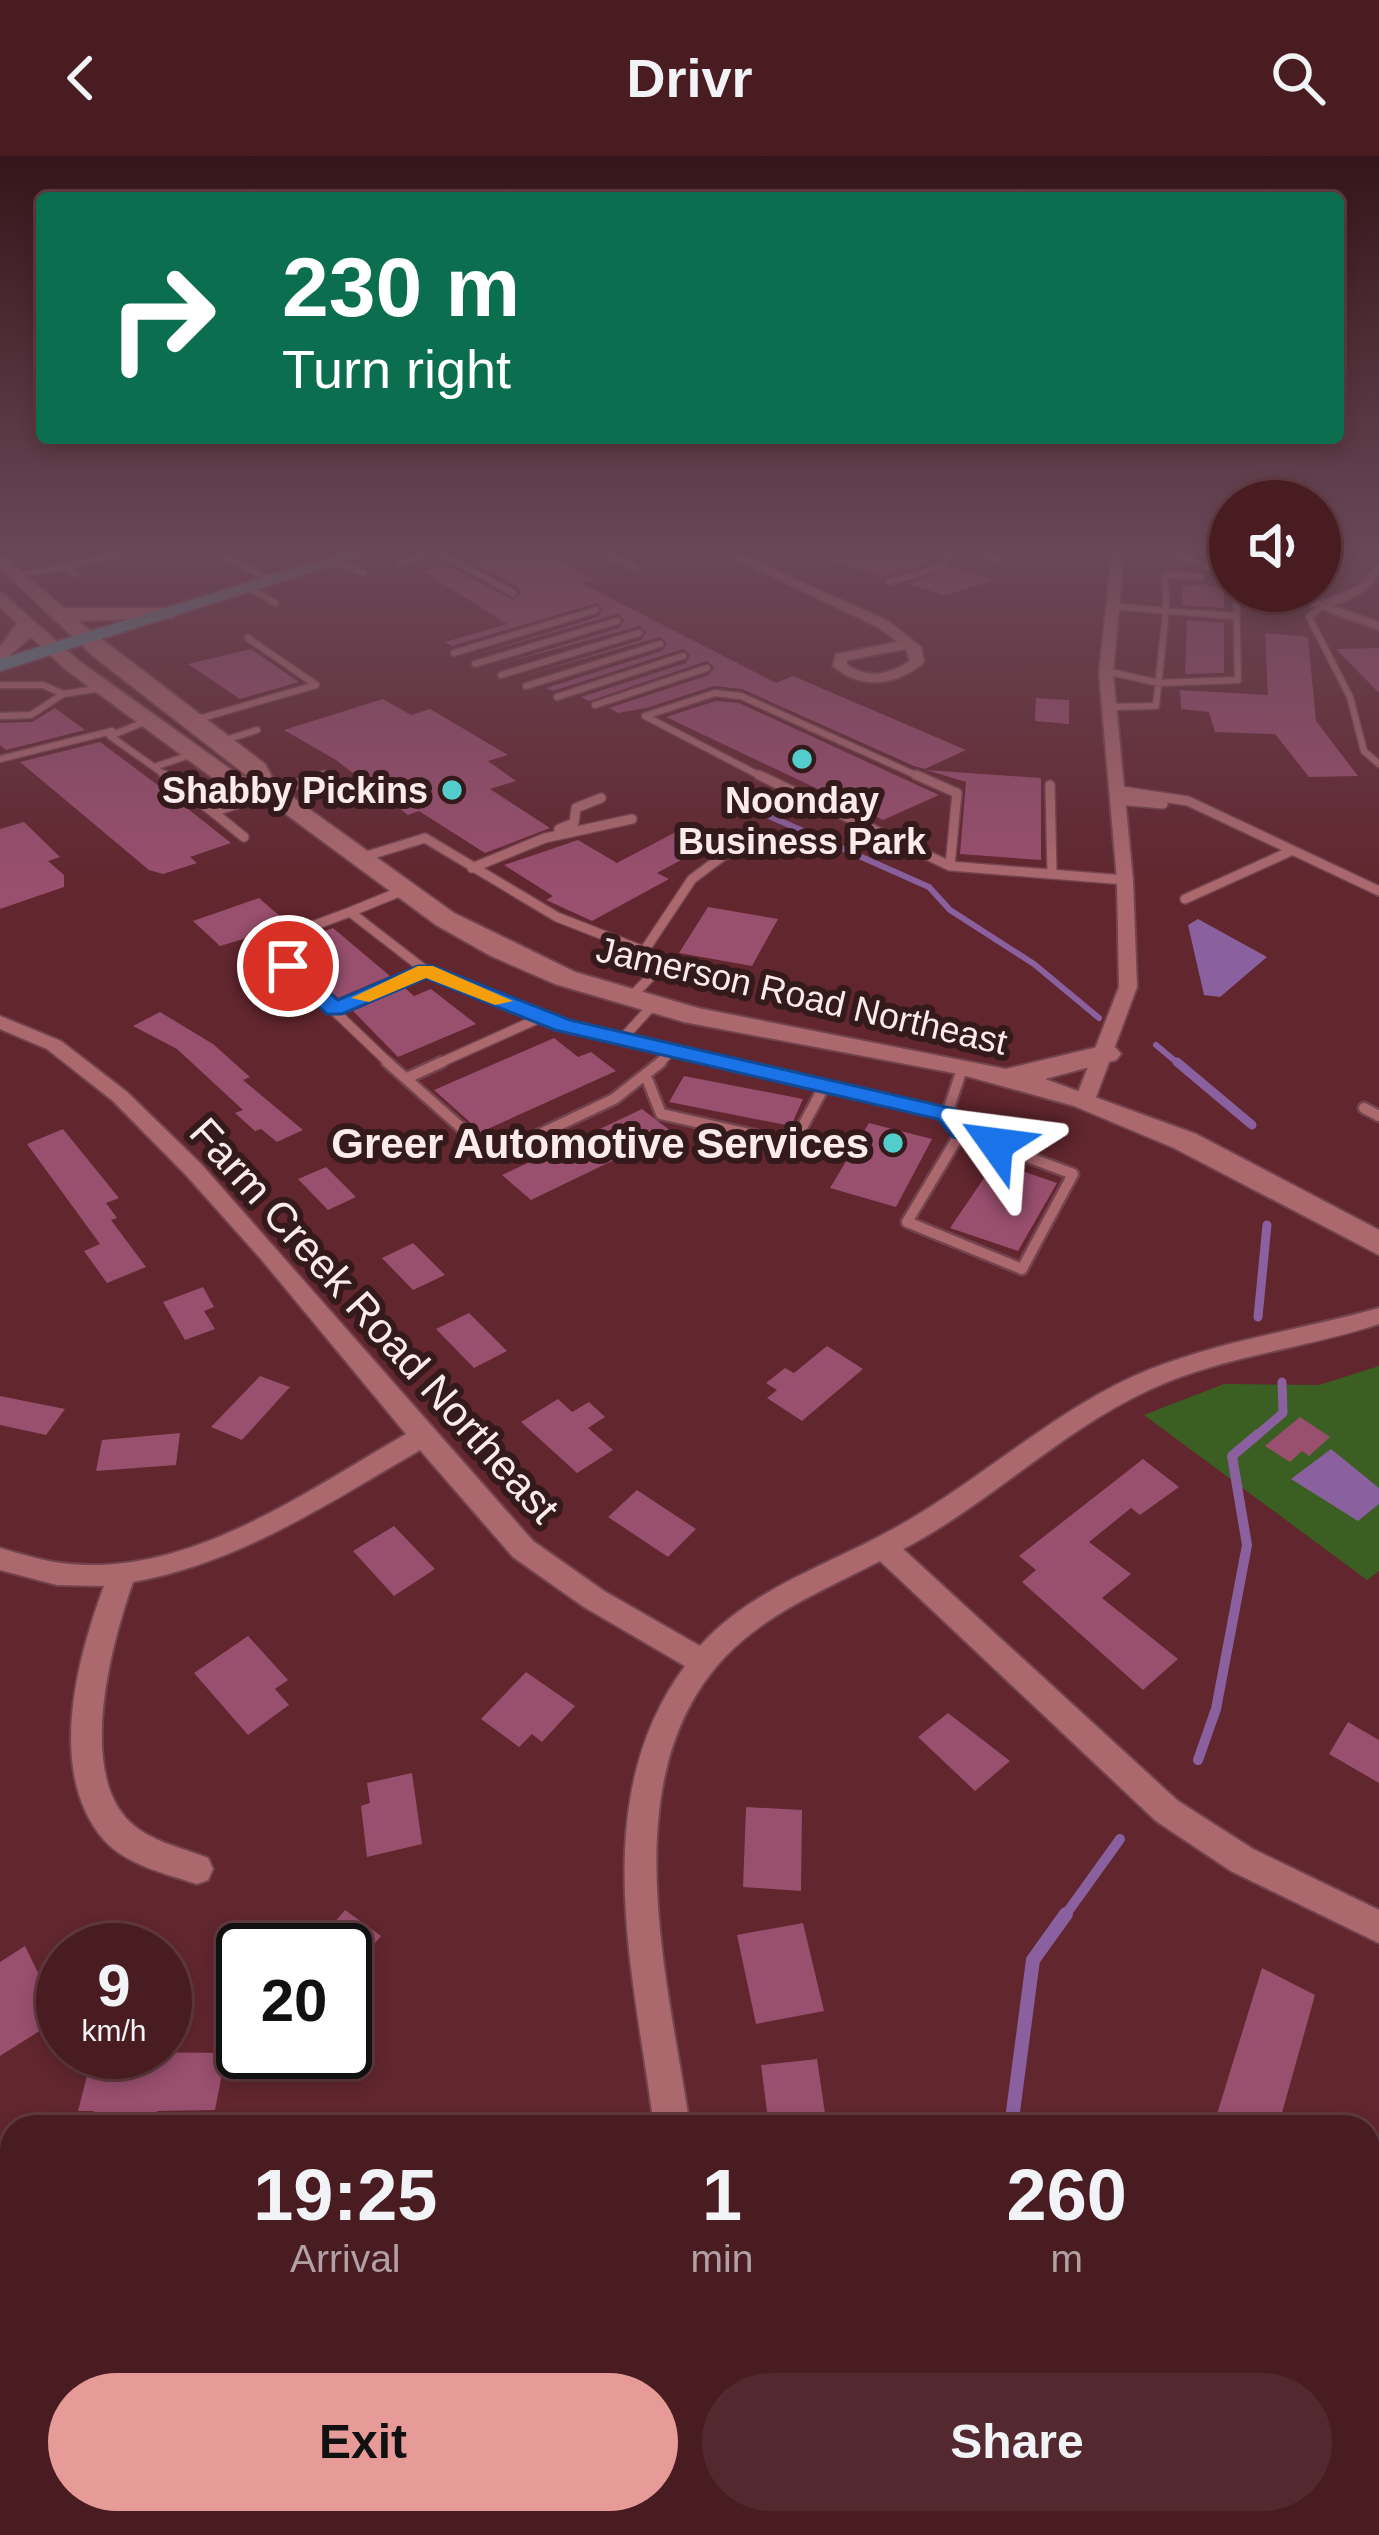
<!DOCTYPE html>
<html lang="en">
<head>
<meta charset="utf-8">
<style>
	body { margin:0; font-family:Arial,sans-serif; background:#53292f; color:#f1f3f6; height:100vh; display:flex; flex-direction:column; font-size:45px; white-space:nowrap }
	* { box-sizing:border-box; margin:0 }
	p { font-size:39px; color:#b1a1a5 }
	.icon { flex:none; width:66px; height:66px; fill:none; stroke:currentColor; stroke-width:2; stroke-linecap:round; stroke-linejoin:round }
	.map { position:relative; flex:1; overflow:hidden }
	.sheet { position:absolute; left:0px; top:1959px; width:1380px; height:420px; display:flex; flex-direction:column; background:#491c22; border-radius:36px 36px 0 0; box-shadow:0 6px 18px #0003,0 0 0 3px #613a40 }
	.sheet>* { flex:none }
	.hud { position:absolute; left:36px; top:36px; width:1308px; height:252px; border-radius:12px; box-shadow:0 6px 18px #0003,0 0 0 3px #613a40; background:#0b6e4f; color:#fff; overflow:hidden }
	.controls { position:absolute; left:1209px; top:324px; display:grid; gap:24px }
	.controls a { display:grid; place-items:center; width:132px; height:132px; border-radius:50%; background:#491c22; box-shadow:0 6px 18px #0003,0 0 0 3px #613a40; font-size:60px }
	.speed { position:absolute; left:36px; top:1767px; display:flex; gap:24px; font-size:60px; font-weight:700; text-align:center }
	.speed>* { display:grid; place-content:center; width:156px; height:156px; border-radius:50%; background:#491c22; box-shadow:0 6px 18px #0003,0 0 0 3px #613a40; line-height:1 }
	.speed small { font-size:30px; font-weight:400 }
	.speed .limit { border:6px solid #111; border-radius:18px; background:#fff; color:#111 }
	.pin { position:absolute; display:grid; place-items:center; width:102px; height:102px; color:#fff; margin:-51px; border:6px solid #fff; border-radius:50%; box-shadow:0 3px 12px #0007 }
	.me { position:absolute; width:132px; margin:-66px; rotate:301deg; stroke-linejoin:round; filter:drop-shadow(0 0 9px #0008) }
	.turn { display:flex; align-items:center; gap:42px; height:252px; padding:0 48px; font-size:54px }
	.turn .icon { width:156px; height:156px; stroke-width:2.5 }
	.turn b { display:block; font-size:84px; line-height:102px }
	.eta { display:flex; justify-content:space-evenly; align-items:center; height:204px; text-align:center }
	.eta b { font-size:72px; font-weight:700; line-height:84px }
	.action { display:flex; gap:24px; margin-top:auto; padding:24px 48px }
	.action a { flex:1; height:138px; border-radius:72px; background:#e69b98; color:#111; font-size:48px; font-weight:700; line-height:138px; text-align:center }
	.action a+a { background:#53292f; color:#f1f3f6 }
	header { display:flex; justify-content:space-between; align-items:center; height:156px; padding:0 48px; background:#491c22; font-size:54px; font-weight:700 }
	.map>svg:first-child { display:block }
	.green { fill:#3b5f23 }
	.water { fill:#8a609e }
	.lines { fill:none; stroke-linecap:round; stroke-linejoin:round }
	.stream-far3 { stroke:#8a609e; stroke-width:6 }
	.stream-far2 { stroke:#8a609e; stroke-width:9 }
	.stream-far1 { stroke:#8a609e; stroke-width:10 }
	.stream { stroke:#8a609e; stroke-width:14 }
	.building { fill:#994f6e }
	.lane-far2-casing { stroke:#73444e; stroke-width:9 }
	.lane-far1-casing { stroke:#73444e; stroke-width:12 }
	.lane-casing { stroke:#73444e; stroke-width:15 }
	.street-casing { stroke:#73444e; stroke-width:4 }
	.secondary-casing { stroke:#73444e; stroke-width:4 }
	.primary-casing { stroke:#73444e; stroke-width:4 }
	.lane-far2 { stroke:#ab696e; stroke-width:6 }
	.lane-far1 { stroke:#ab696e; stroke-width:9 }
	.lane { stroke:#ab696e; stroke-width:10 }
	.street { fill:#ab696e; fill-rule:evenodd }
	.secondary { fill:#ab696e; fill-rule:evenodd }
	.primary { fill:#509294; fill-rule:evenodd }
	.rail { stroke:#dac0c3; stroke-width:4.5; stroke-dasharray:3 6; stroke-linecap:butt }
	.route { fill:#1a73e8; stroke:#114b97; stroke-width:3 }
	.slow { fill:#f59e0b }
	.poi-dot { fill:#52cdcc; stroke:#351a1c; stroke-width:4.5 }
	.labels { text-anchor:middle; stroke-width:12; stroke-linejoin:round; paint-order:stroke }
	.far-poi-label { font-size:36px; font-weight:bold; fill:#fbebec; stroke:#351a1c; text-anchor:end }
	.far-street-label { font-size:36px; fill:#fbebec; stroke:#351a1c }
	.poi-label { font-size:42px; font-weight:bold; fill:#fbebec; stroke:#351a1c; text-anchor:end }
	.street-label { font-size:42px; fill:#fbebec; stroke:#351a1c }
</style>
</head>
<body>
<header><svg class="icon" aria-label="back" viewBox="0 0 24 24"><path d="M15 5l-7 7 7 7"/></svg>Drivr<svg class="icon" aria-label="search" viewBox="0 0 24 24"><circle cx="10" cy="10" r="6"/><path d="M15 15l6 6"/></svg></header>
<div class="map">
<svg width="1379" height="2379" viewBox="0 0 1379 2379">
	<rect width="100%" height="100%" fill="#61262e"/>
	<!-- green -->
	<path class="green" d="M1379,1210V1415L1367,1424L1144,1259L1224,1228L1319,1229Z"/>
	<!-- water -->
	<path class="water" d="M1198,763L1267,801L1220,841L1204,839L1188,769Z
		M1331,1293L1379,1332V1348L1358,1365L1291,1323Z"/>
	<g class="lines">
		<!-- stream-far3 -->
		<path class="stream-far3" d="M742,648L929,731L950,754L1034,808L1099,862
			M1156,889L1180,909"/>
		<!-- stream-far2 -->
		<path class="stream-far2" d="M1177,906L1252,969
			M1258,1161L1267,1069
			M1255,1281L1283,1257L1282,1226"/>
		<!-- stream-far1 -->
		<path class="stream-far1" d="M1198,1604L1216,1553L1247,1389L1232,1300L1258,1278
			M1064,1761L1120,1683"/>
		<!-- stream -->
		<path class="stream" d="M1011,1971L1033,1804L1066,1758
			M1026,2367V2379"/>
	</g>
	<!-- building -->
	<path class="building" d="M518,397H547L594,423L581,427L776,527L793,520L966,594L925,613L914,610L742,533L714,530L646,552L618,557L609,552L709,519L714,511L707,505L589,545L581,541L686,507L690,499L683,493L553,535L546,532L662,495L667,487L660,481L520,521L641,484L646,476L640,470L497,509L619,472L624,464L618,458L471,500L598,461L603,453L597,447L452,490L445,486L507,468L423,415L448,410L514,444L520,438L518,431L475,408Z
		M827,397H900L931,406L884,421L826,403Z
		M950,411L996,424L944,439L908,428Z
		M1206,428L1224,435V452L1182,449L1183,430Z
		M1187,464L1224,467V517L1185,518Z
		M1265,477L1308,481L1316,565L1358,620L1309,621L1275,578L1215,576L1209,556L1181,553L1180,534L1268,539Z
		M1379,492V537L1336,493Z
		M251,493L299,526L240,543L188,508Z
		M1036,542L1069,544V568L1035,565Z
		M383,543L411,559L430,553L508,599L488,605L516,625L490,633L550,672L485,697L419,655L408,659L336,604L284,574Z
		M716,545L739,547L939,639L883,664L666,561Z
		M55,552L85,574L6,594L0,589V567L32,566Z
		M100,586L159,630L231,687L190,701L197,707L163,718L149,714L20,606Z
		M926,614L1041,622V704L960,698L966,626Z
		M24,666L60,701L48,705L64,719V731L0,753V673Z
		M689,669L720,683L657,717L669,723L592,765L546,744L553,740L504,709L578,684L617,707Z
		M259,742L290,769L220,790L193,765Z
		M708,751L778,763L752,810L679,797Z
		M333,772L390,820L338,842L281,791Z
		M405,832L414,840L431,833L476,868L398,901L353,855Z
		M160,856L213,888L250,921L243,924L303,974L277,986L261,973L255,975L235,957L243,954L177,893L133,870Z
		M554,882L578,901L591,896L616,915L481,976L434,934Z
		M684,920L803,943L791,970L669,946Z
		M642,953L672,976L531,1044L502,1019Z
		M869,967L932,983L896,1051L830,1032Z
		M63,973L119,1042L106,1047L117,1062L111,1064L146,1111L107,1127L84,1095L100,1088L27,988Z
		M995,1006L1057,1027L1018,1095L950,1072Z
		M326,1011L356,1041L328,1054L298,1023Z
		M413,1087L445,1119L413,1134L382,1102Z
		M203,1131L214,1151L204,1155L215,1173L185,1184L163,1146Z
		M469,1157L507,1195L474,1212L436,1173Z
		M827,1190L863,1213L802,1265L767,1242L777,1234L766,1227L785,1212L794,1217Z
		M260,1220L290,1231L242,1284L211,1271Z
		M0,1240L65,1253L46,1279L0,1269Z
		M558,1243L572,1256L589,1246L605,1261L588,1272L613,1294L577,1317L521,1266Z
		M1300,1261L1330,1281L1309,1300L1302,1295L1290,1306L1265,1290Z
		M180,1277L176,1309L96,1315L102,1284Z
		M1143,1303L1179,1331L1140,1359L1131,1352L1089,1386L1131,1418L1102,1442L1178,1503L1143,1534L1022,1426L1036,1414L1019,1400Z
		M637,1334L696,1373L668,1401L608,1361Z
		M394,1370L435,1413L394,1440L353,1395Z
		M248,1480L288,1524L275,1533L289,1549L248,1579L194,1517Z
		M526,1516L575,1550L542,1586L532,1578L519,1591L481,1563Z
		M948,1557L1010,1605L975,1635L918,1581Z
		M1348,1566L1379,1584V1627L1329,1598Z
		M412,1617L422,1688L367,1701L361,1650L370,1647L367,1627Z
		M746,1651L802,1654L801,1735L743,1731Z
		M345,1754L381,1780L345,1823V1794H311Z
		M803,1767L824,1855L756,1868L737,1779Z
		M25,1790L60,1862L0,1900V1806Z
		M1262,1812L1315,1839L1278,1971H1213Z
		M134,1896L226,1897L215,1954L157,1955L153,1971H90L94,1955H78L92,1900Z
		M817,1903L827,1971H769L761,1909Z"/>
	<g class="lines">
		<defs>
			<path id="lane-far2" d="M440,397L513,437
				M603,397L634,411
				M981,397L997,402L1007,397
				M226,401L273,425
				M336,405L363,417
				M399,407L433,397
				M66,410L125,397
				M18,420L66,410L75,419
				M1201,421L1165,419L1166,455L1236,460
				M889,426L940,411L952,397
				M250,432L275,447
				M1322,450L1309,461L1350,541L1364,595L1379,608
				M454,497L596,454
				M475,508L617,465
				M1106,515L1159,527L1238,524L1236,436
				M501,519L639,477
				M0,529H43L63,538
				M526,530L660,488
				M557,541L683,500
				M595,549L707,512
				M1108,551L1156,550L1166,455L1112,450
				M0,560L31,559L63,538L102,532
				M195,564L316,529L248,482
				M147,565L110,580L154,611
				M222,585L257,574
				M0,603L112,575
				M168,622L154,611L193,598
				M317,622L325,619
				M764,622L645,560L715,537L741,540L922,622"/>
			<path id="lane-far1" d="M164,619L213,656L325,619
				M759,619L950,710
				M916,619L957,637L950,710
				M1050,629L1052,718
				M1115,634L1188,645L1379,735
				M1117,644L1163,648
				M213,656L244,681
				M559,673L574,667L576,652L601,642
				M360,702L425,682L557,761L644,795
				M950,710L1125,724
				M472,712L545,682L632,663
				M404,734L350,756L425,814L563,869L622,883
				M1185,743L1291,695
				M350,756L264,788L391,909
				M630,842L662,809L644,795L692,723L727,697
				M653,849L622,883L735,909
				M335,853L425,814
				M435,909L542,861
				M658,909L670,896"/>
			<path id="lane" d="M387,906L482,990L500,997L614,943L661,906
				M722,906L947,958L961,976
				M407,922L442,906
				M648,925L661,958L793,988L824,931
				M1364,952L1379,960
				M947,958L963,910
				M961,976L1073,1018L1022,1113L907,1066Z"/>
			<path id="street" d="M722,397H738L888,465L921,491L924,506C897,530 861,534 833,510L836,498L898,486L878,471ZM906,493L910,505C888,519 870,523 847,509V504Z
				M1112,397H1124L1113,517L1133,724L1137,831L1095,944L1085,950L1075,944L1119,831L1117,724L1099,517Z
				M1164,397H1182L1230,414V422Z
				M1379,407C1379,434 1354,441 1333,450L1379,466V474L1272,435H1290L1321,446L1358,430Z
				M0,860L61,885L127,936L201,1008L533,1385L604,1435L700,1490C750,1433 831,1408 893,1373C976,1328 1047,1260 1132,1221C1210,1186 1297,1175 1379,1152V1168C1303,1193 1222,1200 1149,1234C1060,1275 990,1348 903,1393L1178,1645L1253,1693L1379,1754V1787L1231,1715L1156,1665L880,1405C826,1433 766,1457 724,1502C611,1623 669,1827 690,1971H654C635,1820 585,1645 685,1510L584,1451L513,1401L420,1294C329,1347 239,1407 133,1426C112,1486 79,1607 125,1661C146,1685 180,1691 208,1702L213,1713L208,1724L197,1728C167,1718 126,1709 104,1684C46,1617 77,1503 104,1430L57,1429L0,1414V1392C18,1397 36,1403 54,1406C181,1427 303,1337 406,1278L261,1103L185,1018L113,945L47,893L0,873Z
				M1379,2033V2108L1368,2113V2038Z
				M1368,2329L1379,2334V2379H1360L1354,2367H1368Z
				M593,2367H635L631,2379H589Z"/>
			<path id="secondary" d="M0,397L64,452H179L182,456L172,462L78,465L265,608L277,630L454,757L575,816L698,852L1006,913L1106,889L1116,892L1121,898L1116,904L1045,923L1196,978L1379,1074V1099L1174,992L1074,950L959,918L684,866L555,828L491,800L436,769L260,639L221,628L65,513L31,481L0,508V491L17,467L0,451V435L79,505L237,618L250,622L93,500L0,412Z"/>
			<path id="primary" d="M343,397H371L0,515V503Z"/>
		</defs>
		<!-- lane-far2 casing -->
		<use href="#lane-far2" class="lane-far2-casing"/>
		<!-- lane-far1 casing -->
		<use href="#lane-far1" class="lane-far1-casing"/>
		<!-- lane casing -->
		<use href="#lane" class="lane-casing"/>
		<!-- street casing -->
		<use href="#street" class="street-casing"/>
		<!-- secondary casing -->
		<use href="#secondary" class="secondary-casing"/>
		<!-- primary casing -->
		<use href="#primary" class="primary-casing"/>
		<!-- lane-far2 -->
		<use href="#lane-far2" class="lane-far2"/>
		<!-- lane-far1 -->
		<use href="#lane-far1" class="lane-far1"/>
		<!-- lane -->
		<use href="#lane" class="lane"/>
		<!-- street -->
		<use href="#street" class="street"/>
		<!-- secondary -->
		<use href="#secondary" class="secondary"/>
		<!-- primary -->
		<use href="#primary" class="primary"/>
		<!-- rail -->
		<path class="rail" d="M0,407L28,397"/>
	</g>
	<!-- sky -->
	<linearGradient id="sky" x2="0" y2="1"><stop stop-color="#351519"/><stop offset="0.54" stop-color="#6a4757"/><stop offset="1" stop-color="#6a4757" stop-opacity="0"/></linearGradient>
	<rect width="1379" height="730" fill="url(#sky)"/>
	<!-- route -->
	<path class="route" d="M288,804L338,844L418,810H433L570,864L955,953L970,971L1008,988L996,995L953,981L938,963L555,874L426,822L342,858H327L280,814L277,810Z"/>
	<!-- slow -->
	<path class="slow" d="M418,810H433L513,845L495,849L426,822L369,846L351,842Z"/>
	<!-- markers -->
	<g class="poi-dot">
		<circle cx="802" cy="603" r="12"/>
		<circle cx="452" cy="634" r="12"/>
		<circle cx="893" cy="987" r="12"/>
	</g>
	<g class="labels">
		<!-- far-poi labels -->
		<g class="far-poi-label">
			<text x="428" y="647">Shabby Pickins</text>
			<text x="802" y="657" text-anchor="middle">Noonday<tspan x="802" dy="41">Business Park</tspan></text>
		</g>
		<!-- far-street labels -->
		<g class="far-street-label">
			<text transform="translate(802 839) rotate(13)" y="13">Jamerson Road Northeast</text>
		</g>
		<!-- poi labels -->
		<g class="poi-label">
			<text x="869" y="1002">Greer Automotive Services</text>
		</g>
		<!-- street labels -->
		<g class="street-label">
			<text transform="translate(375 1164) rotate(48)" y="15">Farm Creek Road Northeast</text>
		</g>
	</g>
</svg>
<div class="controls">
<a><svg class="icon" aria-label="sound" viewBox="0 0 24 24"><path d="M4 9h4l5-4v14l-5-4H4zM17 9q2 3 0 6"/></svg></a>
</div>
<div class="speed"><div>9<small>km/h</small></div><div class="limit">20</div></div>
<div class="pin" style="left:288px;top:810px;background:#d93025"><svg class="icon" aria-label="arrive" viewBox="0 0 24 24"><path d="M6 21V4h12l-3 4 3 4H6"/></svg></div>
<svg class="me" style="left:996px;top:988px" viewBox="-20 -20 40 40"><path d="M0-17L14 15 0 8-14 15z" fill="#1a73e8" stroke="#fff" stroke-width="4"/></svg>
<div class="hud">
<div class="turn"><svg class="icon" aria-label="right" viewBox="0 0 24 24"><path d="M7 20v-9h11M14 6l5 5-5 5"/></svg><div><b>230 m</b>Turn right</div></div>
</div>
<section class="sheet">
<div class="eta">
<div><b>19:25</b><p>Arrival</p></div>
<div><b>1</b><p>min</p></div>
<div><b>260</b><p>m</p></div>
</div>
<div class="action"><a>Exit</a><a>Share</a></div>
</section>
</div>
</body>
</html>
